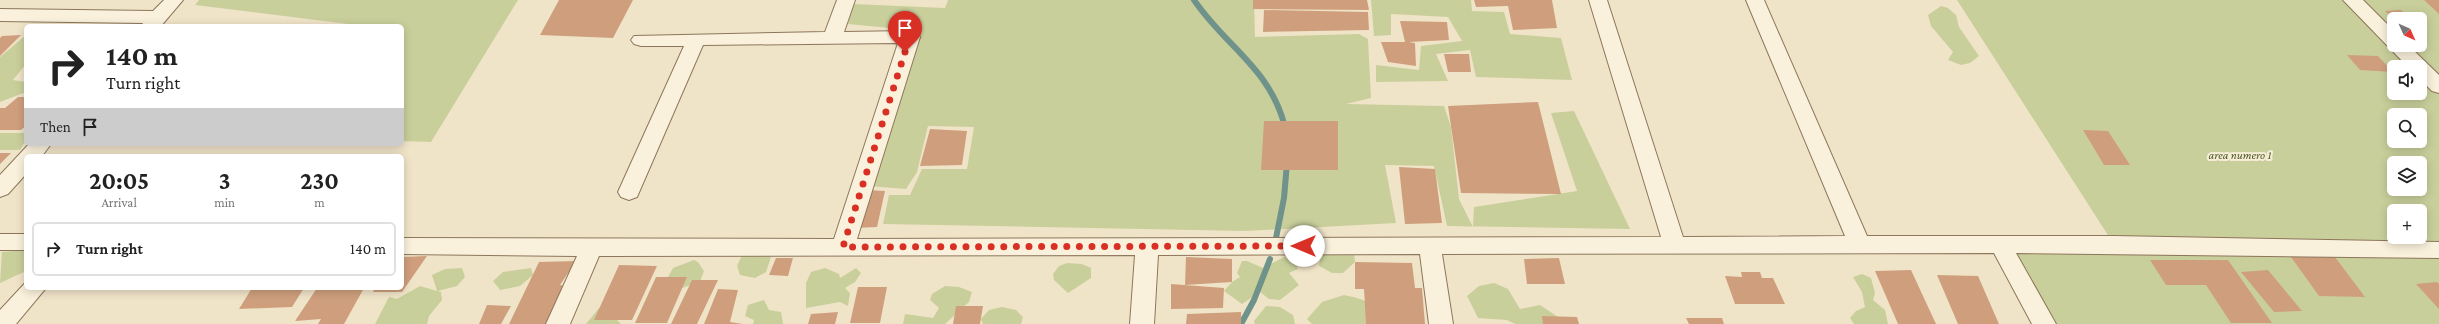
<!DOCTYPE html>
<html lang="en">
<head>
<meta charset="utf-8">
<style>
	body { margin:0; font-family:"Crimson Pro",serif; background:#f2f2f2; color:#222; height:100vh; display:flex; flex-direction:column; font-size:15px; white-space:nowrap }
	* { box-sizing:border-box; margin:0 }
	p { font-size:13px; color:#767676 }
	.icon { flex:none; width:22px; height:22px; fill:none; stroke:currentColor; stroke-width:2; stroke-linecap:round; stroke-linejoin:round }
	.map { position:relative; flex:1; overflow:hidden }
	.sheet { position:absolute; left:24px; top:154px; width:380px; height:136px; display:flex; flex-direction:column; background:#fff; border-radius:6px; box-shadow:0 2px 10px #0003 }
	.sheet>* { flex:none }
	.hud { position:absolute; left:24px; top:24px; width:380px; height:122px; border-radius:6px; box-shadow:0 2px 10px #0003; background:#fff; color:#222; overflow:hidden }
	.needle { width:26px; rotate:135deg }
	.fabs { position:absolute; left:2387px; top:12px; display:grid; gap:8px }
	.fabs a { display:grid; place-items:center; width:40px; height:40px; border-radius:6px; background:#fff; box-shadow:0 2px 10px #0003; font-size:20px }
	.pin { position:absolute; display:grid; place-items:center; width:34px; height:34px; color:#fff; margin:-41px -17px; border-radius:50% 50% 50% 0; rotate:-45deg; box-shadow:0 0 4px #0007 }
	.pin .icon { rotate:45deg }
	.me { position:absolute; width:44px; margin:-22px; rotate:270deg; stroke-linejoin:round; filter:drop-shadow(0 0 3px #0008) }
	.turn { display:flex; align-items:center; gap:14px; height:84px; padding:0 16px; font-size:18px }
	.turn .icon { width:52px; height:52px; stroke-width:2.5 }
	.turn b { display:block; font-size:28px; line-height:34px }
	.then { display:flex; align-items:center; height:38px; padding:0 16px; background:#0003; gap:8px; font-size:15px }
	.eta { display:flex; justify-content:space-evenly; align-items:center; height:68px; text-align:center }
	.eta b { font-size:24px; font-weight:700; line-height:28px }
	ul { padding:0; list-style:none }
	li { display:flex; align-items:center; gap:12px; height:54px; margin:0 8px 6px; padding:0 8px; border:2px solid #e0e0e0; border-radius:6px }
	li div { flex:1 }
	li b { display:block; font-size:15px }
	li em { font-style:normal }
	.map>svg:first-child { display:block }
	.green { fill:#c9cf9b; fill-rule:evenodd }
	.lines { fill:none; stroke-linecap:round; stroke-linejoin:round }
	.stream { stroke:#6f938a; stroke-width:6 }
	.building { fill:#cf9f7d }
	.minor-casing { stroke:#8d765c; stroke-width:2 }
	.minor { fill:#faf1dc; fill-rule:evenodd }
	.route { stroke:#d93025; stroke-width:7; stroke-dasharray:0 12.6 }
	.labels { text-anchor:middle; stroke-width:4; stroke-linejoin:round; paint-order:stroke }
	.park-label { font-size:12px; font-style:italic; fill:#4d5a26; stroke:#f7eed8 }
</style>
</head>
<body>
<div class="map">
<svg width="2439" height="324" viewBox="0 0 2439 324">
	<rect width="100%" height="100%" fill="#f0e4c8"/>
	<!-- green -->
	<path class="green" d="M199,0H518L431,142L402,141V26H364L195,5Z
		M948,0H1254L1255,37L1359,34L1368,39L1371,98L1346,104L1444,106L1451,127L1459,199L1473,227L1474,207L1577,191L1551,113L1574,111L1630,229L1447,226L1434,166L1385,165L1396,223L1245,231L883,224L889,195H910L922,169H967L974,127L928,126L917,172L906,189L868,186L921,31L848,24L853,4L945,8Z
		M1371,0H1471L1472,11L1504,12L1510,34L1561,38L1572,80L1476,77L1470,50L1436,54L1448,81L1376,82V65L1419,70L1421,46L1462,41L1448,17L1391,14V35L1374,36Z
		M1957,0H2439V324H2044L2000,244L2113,243ZM2394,19H2420V45H2394ZM2394,67H2420V93H2394ZM2394,115H2420V141H2394ZM2394,163H2420V189H2394ZM2394,211H2420V237H2394Z
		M1941,6L1948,8L1956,15L1959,27L1979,56L1970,63L1961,65L1948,60L1953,52L1931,26L1928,15Z
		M26,35V64L13,80L26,82V92L0,102V57Z
		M0,133H26V140L20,150H0Z
		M26,250V271L0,283L2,252Z
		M1332,251L1354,252L1355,262L1343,273H1332L1319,266L1321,254Z
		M760,253L771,257L766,272L755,278L740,275L737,266L742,255Z
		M1288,255L1296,261L1298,269L1289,273L1299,285L1280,300L1269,299L1260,292L1242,304L1224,291L1232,282L1240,277L1237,273L1242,261H1247L1263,268Z
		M694,260L698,262L704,271L700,282L682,288L668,277L673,268Z
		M1067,263L1082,264L1091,268V278L1068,293L1054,280L1053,274L1059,266Z
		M462,268L465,277L457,286L438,291L441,292L442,300L429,316L427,324H375L389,297L397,299L420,286L437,291L432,275L445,269Z
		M531,268L533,275L520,286L500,290L493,281L503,272Z
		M825,268L839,274L840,278L856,268L861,273L855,282L845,288L850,293L848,306L840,302L806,308V283L811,272Z
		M1862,274L1871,278L1875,293L1873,300L1885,310L1888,324H1854L1850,318L1856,311L1865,307L1862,292L1853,277Z
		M1494,283L1508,289L1520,309L1540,305L1558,317L1559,324H1515L1507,320L1478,318L1467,296L1479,286Z
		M945,286L959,287L972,292L969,302L945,324H903L905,314L933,318L939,308L930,300L932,294Z
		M1344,295C1368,300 1372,302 1384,324H1312L1307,319L1322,302Z
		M764,300L769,310L781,312L783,324H753L754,320L745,316L748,305Z
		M1266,306L1280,307L1293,315L1295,324H1255L1254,321Z
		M1002,307L1016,310L1023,317L1021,324H983L981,319L989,310Z
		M599,308L620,316L617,320L621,324H586Z"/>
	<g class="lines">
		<!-- stream -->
		<path class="stream" d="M1194,0C1227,48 1270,68 1285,127
			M1276,238L1284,198L1287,163
			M1241,324L1254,300L1270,259"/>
	</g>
	<!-- building -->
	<path class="building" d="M559,0H633L613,38L540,35Z
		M1253,0H1367L1369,10L1253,9Z
		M1474,0H1552L1557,28L1513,30L1508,6L1476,7Z
		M2424,0H2439V14Z
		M1264,10L1368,12L1369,30L1263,32Z
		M2401,10L2410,19H2394L2385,11Z
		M1400,21L1447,22L1449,40L1409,42L1415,43L1416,66L1388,62L1381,42H1405Z
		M21,35L0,56V38L2,36Z
		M1444,54H1469L1471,72H1448Z
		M2347,55L2378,56L2393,72L2360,70Z
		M18,97H26V126L21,130H0V108H5Z
		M1538,102L1561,194L1461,193L1448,106Z
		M1264,121H1338V170H1261Z
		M930,129L967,131L962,165L920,166Z
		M2083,130L2108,131L2130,165H2104Z
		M0,153H11L0,164Z
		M1399,167L1435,169L1442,223L1405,224Z
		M867,190L885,191L877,227L854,228Z
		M427,256L402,292H373L375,288H402V257Z
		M1186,257L1232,259V282L1185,285Z
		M2291,257H2335L2365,297L2319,296Z
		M776,258H793L788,276L769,275Z
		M1559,258L1565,284H1527L1524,259Z
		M2150,260H2228L2272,323H2231L2206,285H2166Z
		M576,261L560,285L575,287L558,324H509L539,262Z
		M1355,262L1412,263L1415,288H1422L1425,324H1366L1364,289H1355Z
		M619,265L657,266L632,320H594Z
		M1911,270L1936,324H1898L1875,271Z
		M2268,270L2302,311L2274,312L2241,272Z
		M1741,272H1760L1762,278H1773L1785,304H1735L1725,276L1742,277Z
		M1937,275L1978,276L1999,324H1958Z
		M656,277H687L667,323H635Z
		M692,280H718L697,324H671Z
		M2437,282L2439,284V309L2416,284Z
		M1171,284L1224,288L1223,308L1171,309Z
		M858,287H887L880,323H850Z
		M252,288H304L292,307L239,309Z
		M317,288H364L344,324H318L321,319L295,321Z
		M718,289L738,290L730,322L743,324H704Z
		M487,305L511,306L501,324H479Z
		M956,306H983L980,324H953Z
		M838,312L835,324H808L811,314Z
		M1241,312V324H1186L1187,314Z
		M1542,316L1577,317L1579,324H1543Z
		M1686,318H1722L1724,324H1689Z"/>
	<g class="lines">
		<defs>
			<path id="minor" d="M164,0H183L161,26H141L143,23L0,21V9L153,11Z
				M837,0H855L844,32L910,31L917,33L920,37L857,239L1661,237L1589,0H1607L1683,237L1845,236L1746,0H1764L1867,236H2114L2439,242V258L2016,253L2056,324H2032L1994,253L1442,254L1453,324H1429L1420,254L1158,255L1154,324H1130L1135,255L599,256L570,324H546L577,256L402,254V238L834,239L898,43L703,45L637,197L629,200L621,197L618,192L684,46H641L634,44L631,40L634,36L825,32Z
				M2343,0H2363L2394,31V45H2408L2439,75V93L2432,91L2420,79V67H2408Z
				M29,144H51L42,156H26V174L8,194L0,197V175Z
				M0,234H26V250H0Z
				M26,282V288H46L16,324H0V310Z"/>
		</defs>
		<!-- minor casing -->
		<use href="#minor" class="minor-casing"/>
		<!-- minor -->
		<use href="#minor" class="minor"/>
	</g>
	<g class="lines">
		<!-- route -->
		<path class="route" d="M905,52L843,247L1304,246"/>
	</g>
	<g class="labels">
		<!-- park labels -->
		<g class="park-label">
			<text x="2240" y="159">area numero 1</text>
		</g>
	</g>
</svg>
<div class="fabs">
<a><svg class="needle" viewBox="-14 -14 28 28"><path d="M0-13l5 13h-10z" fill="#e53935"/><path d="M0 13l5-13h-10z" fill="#767676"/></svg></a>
<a><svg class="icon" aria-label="sound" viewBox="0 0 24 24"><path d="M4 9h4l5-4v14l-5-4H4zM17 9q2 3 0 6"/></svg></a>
<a><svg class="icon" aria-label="search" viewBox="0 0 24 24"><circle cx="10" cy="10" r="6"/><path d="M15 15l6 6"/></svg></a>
<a><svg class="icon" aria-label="layers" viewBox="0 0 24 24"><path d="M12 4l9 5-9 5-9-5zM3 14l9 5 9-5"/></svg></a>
<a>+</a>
</div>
<div class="pin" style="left:905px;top:52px;background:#d93025"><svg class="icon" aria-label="arrive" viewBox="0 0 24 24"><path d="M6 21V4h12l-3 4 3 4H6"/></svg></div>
<svg class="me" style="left:1304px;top:246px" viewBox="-20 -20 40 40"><circle r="19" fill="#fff"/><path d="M0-13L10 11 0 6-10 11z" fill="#d93025"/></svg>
<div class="hud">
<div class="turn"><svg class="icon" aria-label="right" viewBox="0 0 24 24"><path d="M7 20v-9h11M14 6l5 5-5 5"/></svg><div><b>140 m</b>Turn right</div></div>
<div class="then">Then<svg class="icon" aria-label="arrive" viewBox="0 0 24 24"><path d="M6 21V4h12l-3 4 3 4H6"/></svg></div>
</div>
<section class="sheet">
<div class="eta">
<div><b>20:05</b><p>Arrival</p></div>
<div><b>3</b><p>min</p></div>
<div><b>230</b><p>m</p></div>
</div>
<ul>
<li><svg class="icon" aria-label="right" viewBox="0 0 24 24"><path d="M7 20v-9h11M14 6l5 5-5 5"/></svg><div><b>Turn right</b></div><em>140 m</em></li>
</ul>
</section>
</div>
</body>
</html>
